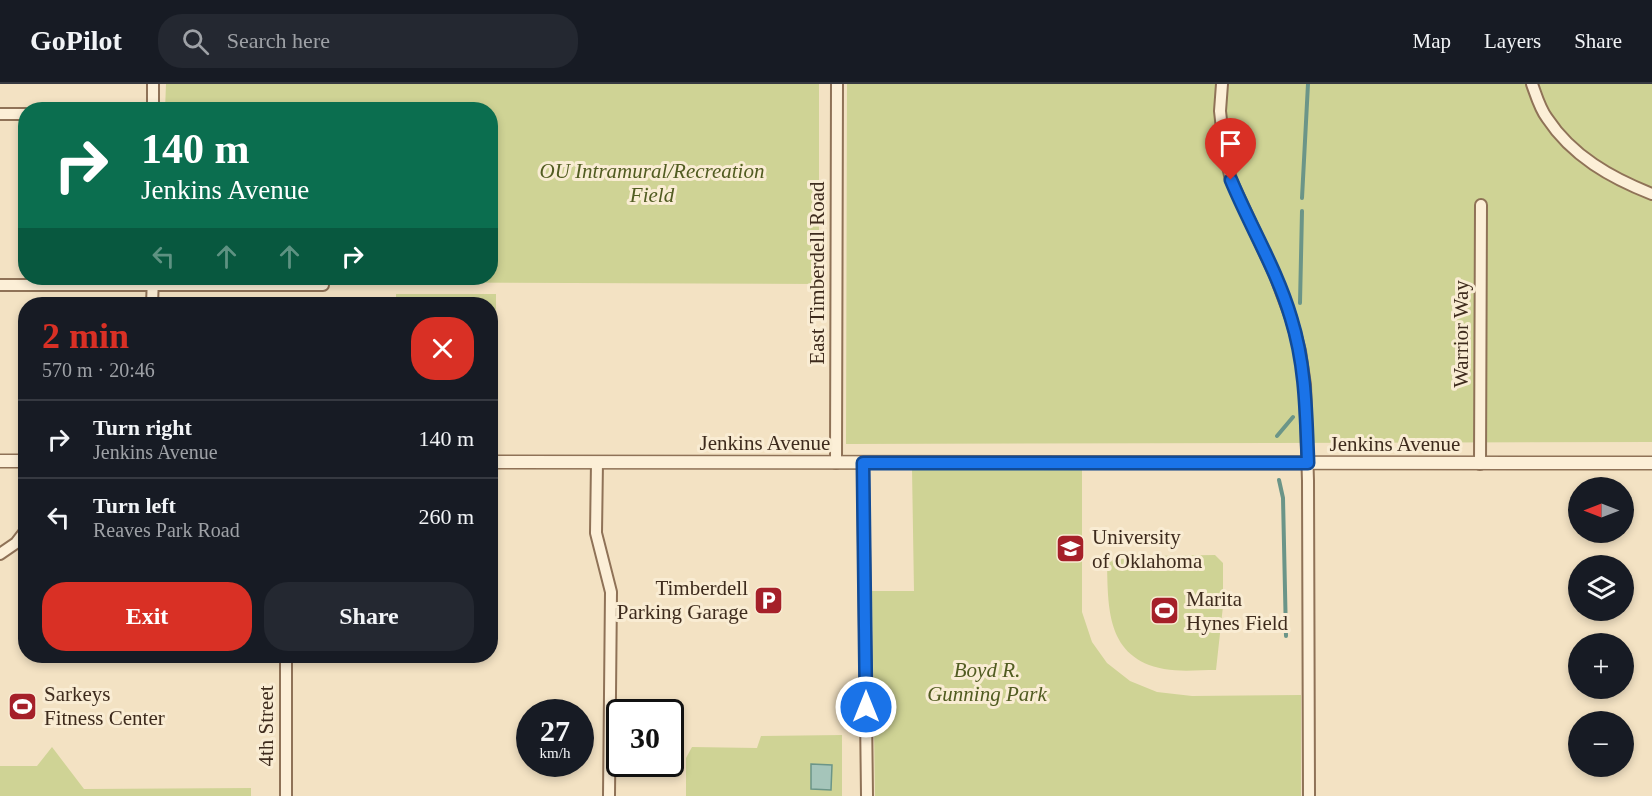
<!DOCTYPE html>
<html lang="en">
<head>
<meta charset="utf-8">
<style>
	body { margin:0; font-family:"Times New Roman",serif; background:#242831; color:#f1f3f6; height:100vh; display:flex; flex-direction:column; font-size:22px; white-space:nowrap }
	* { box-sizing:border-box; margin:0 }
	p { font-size:20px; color:#9ea1a6 }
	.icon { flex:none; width:33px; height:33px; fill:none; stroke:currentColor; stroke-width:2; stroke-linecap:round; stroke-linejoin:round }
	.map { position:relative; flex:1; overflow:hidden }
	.side { position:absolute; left:18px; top:213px; width:480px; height:366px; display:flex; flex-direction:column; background:#171b24; border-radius:24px; box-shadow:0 3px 9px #0003 }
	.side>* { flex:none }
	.banner { position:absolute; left:18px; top:18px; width:480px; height:183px; border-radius:24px; box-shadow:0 3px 9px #0003; background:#0b6e4f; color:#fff; overflow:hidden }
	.needle { width:39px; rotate:270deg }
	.buttons { position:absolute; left:1568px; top:393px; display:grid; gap:12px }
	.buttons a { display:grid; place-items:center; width:66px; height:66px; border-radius:50%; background:#171b24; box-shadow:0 3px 9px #0003; font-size:30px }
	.speed { position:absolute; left:516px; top:615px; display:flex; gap:12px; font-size:30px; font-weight:700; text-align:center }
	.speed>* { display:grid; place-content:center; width:78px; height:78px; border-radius:50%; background:#171b24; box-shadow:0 3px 9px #0003; line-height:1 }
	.speed small { font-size:15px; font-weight:400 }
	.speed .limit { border:3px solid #111; border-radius:9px; background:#fff; color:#111 }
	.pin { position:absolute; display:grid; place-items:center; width:51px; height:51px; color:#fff; margin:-62px -26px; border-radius:50% 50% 50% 0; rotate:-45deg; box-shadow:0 0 6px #0007 }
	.pin .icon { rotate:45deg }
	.me { position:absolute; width:66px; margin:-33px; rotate:0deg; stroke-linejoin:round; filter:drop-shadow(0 0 4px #0008) }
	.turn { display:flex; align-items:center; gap:21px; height:126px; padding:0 24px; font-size:27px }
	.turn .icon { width:78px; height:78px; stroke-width:2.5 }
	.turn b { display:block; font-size:42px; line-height:51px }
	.lanes { display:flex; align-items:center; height:57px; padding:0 24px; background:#0003; justify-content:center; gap:30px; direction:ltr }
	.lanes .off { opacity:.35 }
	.round { display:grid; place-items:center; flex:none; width:63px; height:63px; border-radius:24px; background:#242831 }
	.head { display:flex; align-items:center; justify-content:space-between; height:102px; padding:0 24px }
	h1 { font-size:36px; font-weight:600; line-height:45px; color:#d93025 }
	.action { display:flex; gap:12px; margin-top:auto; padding:12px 24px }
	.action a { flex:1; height:69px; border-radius:24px; background:#d93025; color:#fff; font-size:24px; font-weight:600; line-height:69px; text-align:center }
	.action a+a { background:#242831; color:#f1f3f6 }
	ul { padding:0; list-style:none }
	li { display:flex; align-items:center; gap:18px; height:78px; padding:0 24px; border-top:2px solid #363941 }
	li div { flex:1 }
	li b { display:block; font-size:22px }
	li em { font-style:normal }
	header { display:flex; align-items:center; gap:36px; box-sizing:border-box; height:84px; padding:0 30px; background:#171b24; border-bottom:2px solid #363941 }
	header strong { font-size:28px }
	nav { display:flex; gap:33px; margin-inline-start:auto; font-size:21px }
	.search { width:420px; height:54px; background:#242831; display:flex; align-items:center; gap:15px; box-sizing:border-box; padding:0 21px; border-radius:24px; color:#9ea1a6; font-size:22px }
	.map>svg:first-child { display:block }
	.green { fill:#cfd395 }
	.water { fill:#a5c5ba; stroke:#6b9588; stroke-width:1.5 }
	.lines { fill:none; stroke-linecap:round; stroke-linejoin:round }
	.stream { stroke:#6b9588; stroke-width:4 }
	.minor-casing { stroke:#8f7257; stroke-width:14 }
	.tertiary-casing { stroke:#8f7257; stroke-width:15 }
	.minor { stroke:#fcefd7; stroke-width:10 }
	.tertiary { stroke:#fcefd7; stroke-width:12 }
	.route-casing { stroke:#114b97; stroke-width:15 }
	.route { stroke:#1a73e8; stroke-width:10 }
	.labels { text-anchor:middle; stroke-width:6; stroke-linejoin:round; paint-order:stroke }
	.park-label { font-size:21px; font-style:italic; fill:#515c21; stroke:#f9ecd3 }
	.street-label { font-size:21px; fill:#3e2b1d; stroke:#f9ecd3 }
	.poi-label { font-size:21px; fill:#3e2b1d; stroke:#f9ecd3; text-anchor:start }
</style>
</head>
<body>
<header>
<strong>GoPilot</strong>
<div class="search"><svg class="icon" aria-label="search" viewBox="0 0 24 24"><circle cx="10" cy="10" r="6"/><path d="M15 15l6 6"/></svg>Search here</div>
<nav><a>Map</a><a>Layers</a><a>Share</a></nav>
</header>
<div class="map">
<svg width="1652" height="712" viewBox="0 0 1652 712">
	<rect width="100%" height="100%" fill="#f3e2c3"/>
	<!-- green -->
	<path class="green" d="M166,0H819V200L324,198V194H490V26H165Z
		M847,0H1652V358L846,360Z
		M396,210H496V283H491L490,220H396Z
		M912,385H1082V528L1092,558L1107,579L1130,597L1157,608L1192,612L1301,611V712H875L872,507H914Z
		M1215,471L1223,479V522L1216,586C1199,586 1181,588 1164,585C1106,574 1108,524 1107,477L1146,472Z
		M842,651V712H686V674L692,663L757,664L761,652Z
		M52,663L84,705L251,704V712H0V682H37Z"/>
	<!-- water -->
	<path class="water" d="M811,680L832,681L831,706L811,705Z"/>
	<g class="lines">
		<!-- stream -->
		<path class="stream" d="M1302,114L1308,0
			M1300,219L1302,127
			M1277,352L1293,333
			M1279,396L1283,414L1286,552"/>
		<defs>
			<path id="minor" d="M153,0V26
				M1222,0L1220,27L1224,63L1231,96L1275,191L1291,234L1300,267L1305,301L1308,397L1309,712
				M1532,0C1536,11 1540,25 1547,34C1572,72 1611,94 1652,110
				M0,30H26
				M0,201H323
				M152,220L153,194
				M597,378L596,449L611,508L609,712
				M836,379L837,0
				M863,379L867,712
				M1480,380L1481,121
				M0,470L16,459L26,446
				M286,712V572"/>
			<path id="tertiary" d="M0,377H26
				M490,378L1652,379"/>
		</defs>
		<!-- minor casing -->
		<use href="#minor" class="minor-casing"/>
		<!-- tertiary casing -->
		<use href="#tertiary" class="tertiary-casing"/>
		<!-- minor -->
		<use href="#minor" class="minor"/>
		<!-- tertiary -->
		<use href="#tertiary" class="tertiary"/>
	</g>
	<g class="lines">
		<defs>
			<path id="route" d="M866,623L863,379H1308C1306,330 1306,282 1291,234C1277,186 1250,142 1231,96"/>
		</defs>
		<!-- route casing -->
		<use href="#route" class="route-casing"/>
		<!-- route -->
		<use href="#route" class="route"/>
	</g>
	<!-- icons -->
	<defs>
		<symbol id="university-square" viewBox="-11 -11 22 22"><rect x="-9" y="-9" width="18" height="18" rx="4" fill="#a52029" stroke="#f9ecd3"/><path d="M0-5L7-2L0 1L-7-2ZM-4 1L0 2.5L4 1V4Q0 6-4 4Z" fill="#fff"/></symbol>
		<symbol id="parking-square" viewBox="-11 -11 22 22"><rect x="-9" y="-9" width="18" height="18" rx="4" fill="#a52029" stroke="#f9ecd3"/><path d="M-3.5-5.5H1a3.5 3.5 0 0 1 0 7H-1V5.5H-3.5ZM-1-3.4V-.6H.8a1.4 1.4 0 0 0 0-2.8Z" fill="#fff"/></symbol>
		<symbol id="stadium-square" viewBox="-11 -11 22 22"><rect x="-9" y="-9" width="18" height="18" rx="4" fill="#a52029" stroke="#f9ecd3"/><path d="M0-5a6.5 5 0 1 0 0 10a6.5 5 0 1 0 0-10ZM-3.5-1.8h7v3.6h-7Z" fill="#fff"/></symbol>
	</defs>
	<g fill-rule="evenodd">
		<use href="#university-square" x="1054" y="448" width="33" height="33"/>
		<use href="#parking-square" x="752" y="500" width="33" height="33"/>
		<use href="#stadium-square" x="1148" y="510" width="33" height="33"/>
		<use href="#stadium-square" x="6" y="606" width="33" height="33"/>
	</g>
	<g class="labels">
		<!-- park labels -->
		<g class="park-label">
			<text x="652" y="94">OU Intramural/Recreation<tspan x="652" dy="24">Field</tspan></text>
			<text x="987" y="593">Boyd R.<tspan x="987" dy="24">Gunning Park</tspan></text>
		</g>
		<!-- street labels -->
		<g class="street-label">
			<text transform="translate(817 189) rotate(-90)" y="7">East Timberdell Road</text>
			<text transform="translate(1461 250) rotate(-90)" y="7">Warrior Way</text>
			<text x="765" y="366">Jenkins Avenue</text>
			<text x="1395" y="367">Jenkins Avenue</text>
			<text transform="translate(266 642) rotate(-90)" y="7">4th Street</text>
		</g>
		<!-- poi labels -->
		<g class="poi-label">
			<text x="1092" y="460">University<tspan x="1092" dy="24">of Oklahoma</tspan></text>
			<text x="748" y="511" text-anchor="end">Timberdell<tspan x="748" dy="24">Parking Garage</tspan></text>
			<text x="1186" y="522">Marita<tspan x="1186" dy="24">Hynes Field</tspan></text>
			<text x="44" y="617">Sarkeys<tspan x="44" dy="24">Fitness Center</tspan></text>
		</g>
	</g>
</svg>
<div class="buttons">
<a><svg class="needle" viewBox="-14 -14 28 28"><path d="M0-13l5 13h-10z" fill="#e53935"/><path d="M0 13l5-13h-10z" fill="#9ea1a6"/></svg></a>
<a><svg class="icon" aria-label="layers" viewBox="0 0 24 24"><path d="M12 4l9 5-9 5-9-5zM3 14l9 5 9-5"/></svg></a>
<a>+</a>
<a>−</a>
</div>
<div class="speed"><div>27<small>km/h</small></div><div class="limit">30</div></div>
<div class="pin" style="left:1231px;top:96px;background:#d93025"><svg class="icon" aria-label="arrive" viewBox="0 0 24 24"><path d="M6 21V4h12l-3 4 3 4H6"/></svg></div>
<svg class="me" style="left:866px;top:623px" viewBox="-20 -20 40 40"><circle r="17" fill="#1a73e8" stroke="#fff" stroke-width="3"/><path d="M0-11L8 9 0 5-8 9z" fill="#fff"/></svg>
<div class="banner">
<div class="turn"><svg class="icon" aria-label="right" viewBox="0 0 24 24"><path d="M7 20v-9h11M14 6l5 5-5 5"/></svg><div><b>140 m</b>Jenkins Avenue</div></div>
<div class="lanes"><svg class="icon off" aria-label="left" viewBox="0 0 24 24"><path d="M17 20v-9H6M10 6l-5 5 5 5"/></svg><svg class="icon off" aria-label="ahead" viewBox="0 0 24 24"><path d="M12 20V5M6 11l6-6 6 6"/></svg><svg class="icon off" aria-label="ahead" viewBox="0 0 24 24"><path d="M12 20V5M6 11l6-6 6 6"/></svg><svg class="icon" aria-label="right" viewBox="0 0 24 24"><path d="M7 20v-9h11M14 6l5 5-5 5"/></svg></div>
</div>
<section class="side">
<div class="head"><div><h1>2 min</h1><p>570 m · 20:46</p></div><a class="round" style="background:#d93025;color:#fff"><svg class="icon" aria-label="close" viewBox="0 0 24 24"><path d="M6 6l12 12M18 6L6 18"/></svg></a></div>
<ul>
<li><svg class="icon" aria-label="right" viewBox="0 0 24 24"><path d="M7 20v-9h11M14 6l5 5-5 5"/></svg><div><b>Turn right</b><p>Jenkins Avenue</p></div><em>140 m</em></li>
<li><svg class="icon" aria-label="left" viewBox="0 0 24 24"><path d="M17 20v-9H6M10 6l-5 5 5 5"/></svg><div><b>Turn left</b><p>Reaves Park Road</p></div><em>260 m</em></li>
</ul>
<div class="action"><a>Exit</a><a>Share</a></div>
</section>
</div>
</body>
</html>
